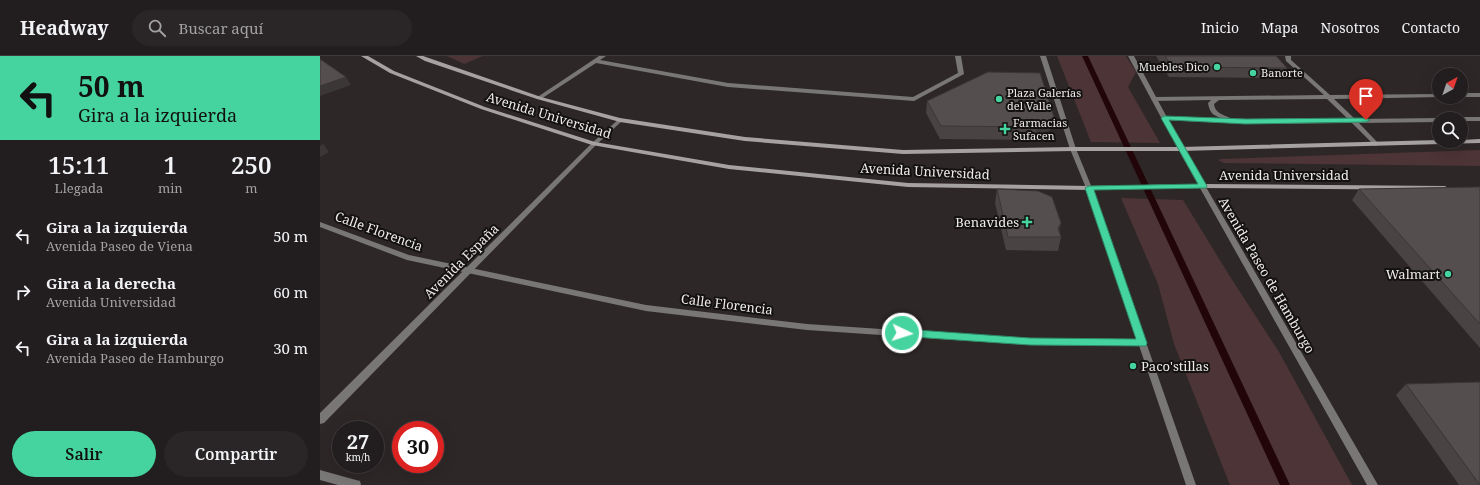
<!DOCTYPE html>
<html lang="es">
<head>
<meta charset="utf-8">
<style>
	body { margin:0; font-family:"Noto Serif",serif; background:#2a2627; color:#f1f3f6; height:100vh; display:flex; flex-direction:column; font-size:15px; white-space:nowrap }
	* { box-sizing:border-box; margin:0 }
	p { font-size:13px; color:#a2a2a4 }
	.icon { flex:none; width:22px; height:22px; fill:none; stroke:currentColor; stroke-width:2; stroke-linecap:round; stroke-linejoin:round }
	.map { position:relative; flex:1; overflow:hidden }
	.panel { display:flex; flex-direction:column; background:#221d1e; width:320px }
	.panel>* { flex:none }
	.guide { background:#45d49f; color:#111; overflow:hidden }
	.needle { width:26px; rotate:40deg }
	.controls { position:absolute; left:1112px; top:12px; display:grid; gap:8px }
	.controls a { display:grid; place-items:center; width:36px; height:36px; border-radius:50%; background:#221d1e; box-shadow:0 4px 16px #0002,0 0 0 1px #3f3b3c; font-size:20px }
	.speed { position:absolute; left:12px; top:365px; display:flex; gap:8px; font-size:20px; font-weight:700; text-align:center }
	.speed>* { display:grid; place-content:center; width:52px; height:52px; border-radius:50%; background:#221d1e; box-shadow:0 4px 16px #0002,0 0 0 1px #3f3b3c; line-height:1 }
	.speed small { font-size:10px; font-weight:400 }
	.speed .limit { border:6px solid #d22; background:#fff; color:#111 }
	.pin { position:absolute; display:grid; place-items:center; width:34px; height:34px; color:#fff; margin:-41px -17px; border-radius:50% 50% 50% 0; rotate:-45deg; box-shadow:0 0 4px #0007 }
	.pin .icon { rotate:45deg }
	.me { position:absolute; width:44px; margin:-22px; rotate:94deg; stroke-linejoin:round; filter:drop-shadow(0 0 3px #0008) }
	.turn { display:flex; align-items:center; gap:14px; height:84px; padding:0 12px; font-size:18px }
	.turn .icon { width:52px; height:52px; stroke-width:2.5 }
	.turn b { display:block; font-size:28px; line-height:34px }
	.eta { display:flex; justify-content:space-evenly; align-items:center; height:68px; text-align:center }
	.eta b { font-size:24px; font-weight:600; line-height:28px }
	.button { display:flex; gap:8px; margin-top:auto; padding:8px 12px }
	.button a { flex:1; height:46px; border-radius:24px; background:#45d49f; color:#111; font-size:16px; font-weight:600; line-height:46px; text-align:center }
	.button a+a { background:#2a2627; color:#f1f3f6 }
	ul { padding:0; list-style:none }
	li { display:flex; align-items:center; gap:12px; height:56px; padding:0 12px }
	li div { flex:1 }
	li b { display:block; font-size:15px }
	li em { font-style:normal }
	header { display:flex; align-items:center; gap:24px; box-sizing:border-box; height:56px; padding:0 20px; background:#221d1e; border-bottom:1px solid #3f3b3c }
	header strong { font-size:19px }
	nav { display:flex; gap:22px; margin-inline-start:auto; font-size:14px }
	.search { width:280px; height:36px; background:#2a2627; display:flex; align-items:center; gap:10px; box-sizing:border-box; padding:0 14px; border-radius:22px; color:#a2a2a4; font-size:15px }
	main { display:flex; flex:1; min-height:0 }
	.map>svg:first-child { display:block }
	.green { fill:#4d3436 }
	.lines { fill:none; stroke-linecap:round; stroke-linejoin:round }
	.stream { fill:#220509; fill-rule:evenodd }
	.service { fill:#797676; fill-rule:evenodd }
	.minor { fill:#797676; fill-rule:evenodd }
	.tertiary { fill:#797676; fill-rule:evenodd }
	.secondary { fill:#a7a2a2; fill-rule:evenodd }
	.wall { fill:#494343 }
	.shaded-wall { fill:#3c3737 }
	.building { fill:#554e4e; stroke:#3c3737 }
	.route { fill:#45d49f; stroke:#2d8a67 }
	.poi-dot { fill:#45d49f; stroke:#141111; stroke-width:1.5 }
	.labels { text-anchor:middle; stroke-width:4; stroke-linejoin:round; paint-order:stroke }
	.far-poi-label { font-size:11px; fill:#efebeb; stroke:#141111; text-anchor:start }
	.street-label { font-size:13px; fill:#efebeb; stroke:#141111 }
	.poi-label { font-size:13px; fill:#efebeb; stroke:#141111; text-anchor:end }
</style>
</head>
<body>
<header>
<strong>Headway</strong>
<div class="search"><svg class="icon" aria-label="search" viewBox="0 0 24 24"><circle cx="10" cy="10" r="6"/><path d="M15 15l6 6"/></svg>Buscar aquí</div>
<nav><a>Inicio</a><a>Mapa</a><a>Nosotros</a><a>Contacto</a></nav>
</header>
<main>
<section class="panel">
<div class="guide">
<div class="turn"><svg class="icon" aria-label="left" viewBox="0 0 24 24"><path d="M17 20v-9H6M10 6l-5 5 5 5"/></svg><div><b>50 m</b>Gira a la izquierda</div></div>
</div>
<div class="eta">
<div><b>15:11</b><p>Llegada</p></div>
<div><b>1</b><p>min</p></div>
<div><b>250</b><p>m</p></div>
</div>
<ul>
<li><svg class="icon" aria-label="left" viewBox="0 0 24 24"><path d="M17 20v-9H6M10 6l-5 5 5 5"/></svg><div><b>Gira a la izquierda</b><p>Avenida Paseo de Viena</p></div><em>50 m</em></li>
<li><svg class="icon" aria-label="right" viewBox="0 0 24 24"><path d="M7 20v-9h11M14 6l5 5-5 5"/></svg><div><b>Gira a la derecha</b><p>Avenida Universidad</p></div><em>60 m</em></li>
<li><svg class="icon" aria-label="left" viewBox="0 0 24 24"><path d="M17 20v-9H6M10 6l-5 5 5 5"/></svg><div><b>Gira a la izquierda</b><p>Avenida Paseo de Hamburgo</p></div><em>30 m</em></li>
</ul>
<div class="button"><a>Salir</a><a>Compartir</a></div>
</section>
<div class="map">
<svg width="1160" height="429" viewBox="0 0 1160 429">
	<rect width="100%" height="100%" fill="#2e2728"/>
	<!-- green -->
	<path class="green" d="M127,0H163L144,8Z
		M737,0H806L816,16L808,31L840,87L771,86Z
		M1160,94V110L904,107L898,104L901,103Z
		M801,142L863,144L909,219L959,296L1032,429H910L854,288L838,228Z"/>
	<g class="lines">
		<!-- stream -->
		<path class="stream" d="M762,0H768L970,429H960Z"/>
		<!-- service -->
		<path class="service" d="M965,0H971V4L1010,39L1119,38V41H1121L1014,43L1035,63L1119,62L1121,63H1119V66L1039,67L1058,87L1059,88L1056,90L1054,89L1032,67L926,68L844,64L842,63V61L903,63C893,59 890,58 888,47L891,44L834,45L831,43L834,41L1004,39L966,5ZM1007,43L1028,63H911L910,62C902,58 895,57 894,48L899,44Z
			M1141,37H1160V41H1141Z
			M1141,61H1160V65H1141V63H1138Z"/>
		<!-- minor -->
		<path class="minor" d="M279,0H286L280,4L408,27L593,41L638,17L635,0H641L644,18L594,45L408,31L276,7L221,43L216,42Z
			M0,166L89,199L326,249L487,268L710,283L822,284L825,285L826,287L825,289L822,290L710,289L487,274L326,255L87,204L0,171Z
			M0,414L36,424L40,425L41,429H18L0,424Z"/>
		<!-- tertiary -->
		<path class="tertiary" d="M720,0H726L756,93L772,132L876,429H866L766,132L750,93Z
			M808,0H814L864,93L1058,429H1047L858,93Z
			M300,62L303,64L302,65L276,89L4,367L0,368V357L272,87Z"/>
		<!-- secondary -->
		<path class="secondary" d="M41,0H48L74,15L165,51L275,86L409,109L588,127L769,130L883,128L1125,130L1128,132L1125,134L883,132L769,134L588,131L409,113L272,89L161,53L70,17Z
			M96,0H103L221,41L300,62L425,81L583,94L753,91H861L1119,84L1141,85V84L1160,83V87L861,95H753L583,98L425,85L300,66L217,43L105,5Z"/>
	</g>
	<!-- wall -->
	<path class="wall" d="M836,0H956L967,12L962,22L849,21Z
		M607,45L734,61L731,73L715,84L620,83L606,57Z
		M1160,131V292L1032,144L1039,133Z
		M677,133L741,167L739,176L741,181L738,195L686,194L675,147Z
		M1086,328L1160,429H1139L1076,339Z"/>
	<!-- shaded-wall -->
	<path class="shaded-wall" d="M26,21L31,29L0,40V30Z
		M734,61L731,73L715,84L717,71Z
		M3,88L9,96L0,101V90Z
		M741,167L738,181V172Z"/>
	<!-- building -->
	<path class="building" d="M845,0H956L967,12L852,11Z
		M0,3L26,21L0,30Z
		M668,16L720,17L734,61L717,71L621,70L607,45Z
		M1160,131V268L1039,133Z
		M677,133L718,135L732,141L741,167L738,172L741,181H688Z
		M1160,326V429L1086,328Z"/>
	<!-- route -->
	<path class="route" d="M844,60L926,63L1046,62L1050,64L1046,66L926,68L849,64L887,130L886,132L774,134L827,287L826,290L710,289L579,280L577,277L579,274L582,273L710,282L816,283L765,132L769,130L878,128L841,62Z"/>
	<!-- markers -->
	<g class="poi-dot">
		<circle cx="897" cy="11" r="4"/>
		<circle cx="933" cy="17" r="4"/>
		<circle cx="679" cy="43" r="4"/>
		<path d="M683 67h4v4h4v4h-4v4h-4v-4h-4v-4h4z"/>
		<path d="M705 160h4v4h4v4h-4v4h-4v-4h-4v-4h4z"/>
		<circle cx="1128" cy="218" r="4"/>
		<circle cx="813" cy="310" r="4"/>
	</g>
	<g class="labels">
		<!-- far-poi labels -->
		<g class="far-poi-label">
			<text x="889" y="15" text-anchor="end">Muebles Dico</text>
			<text x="941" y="21">Banorte</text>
			<text x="687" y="41">Plaza Galerías<tspan x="687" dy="13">del Valle</tspan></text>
			<text x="693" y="71">Farmacias<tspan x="693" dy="13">Sufacen</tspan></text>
		</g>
		<!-- street labels -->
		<g class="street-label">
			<text transform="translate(229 59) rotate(17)" y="5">Avenida Universidad</text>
			<text transform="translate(605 115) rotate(3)" y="5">Avenida Universidad</text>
			<text x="964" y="124">Avenida Universidad</text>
			<text transform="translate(59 175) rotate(20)" y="5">Calle Florencia</text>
			<text transform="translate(141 205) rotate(-45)" y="5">Avenida España</text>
			<text transform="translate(947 219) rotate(60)" y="5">Avenida Paseo de Hamburgo</text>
			<text transform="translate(407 248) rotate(7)" y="5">Calle Florencia</text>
		</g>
		<!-- poi labels -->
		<g class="poi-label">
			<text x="699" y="171">Benavides</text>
			<text x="1120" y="223">Walmart</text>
			<text x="821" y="315" text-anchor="start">Paco'stillas</text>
		</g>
	</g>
</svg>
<div class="controls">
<a><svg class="needle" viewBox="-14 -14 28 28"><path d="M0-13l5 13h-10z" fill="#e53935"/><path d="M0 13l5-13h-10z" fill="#a2a2a4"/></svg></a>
<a><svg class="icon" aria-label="search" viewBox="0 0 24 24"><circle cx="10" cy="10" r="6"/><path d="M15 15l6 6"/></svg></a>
</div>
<div class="speed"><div>27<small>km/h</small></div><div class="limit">30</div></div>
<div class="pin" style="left:1046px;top:64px;background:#d93025"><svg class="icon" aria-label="arrive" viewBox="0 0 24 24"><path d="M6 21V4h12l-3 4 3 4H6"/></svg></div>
<svg class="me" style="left:582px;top:277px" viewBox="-20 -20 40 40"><circle r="17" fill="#45d49f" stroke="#fff" stroke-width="3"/><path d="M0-11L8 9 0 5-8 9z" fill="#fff"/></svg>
</div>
</main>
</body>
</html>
